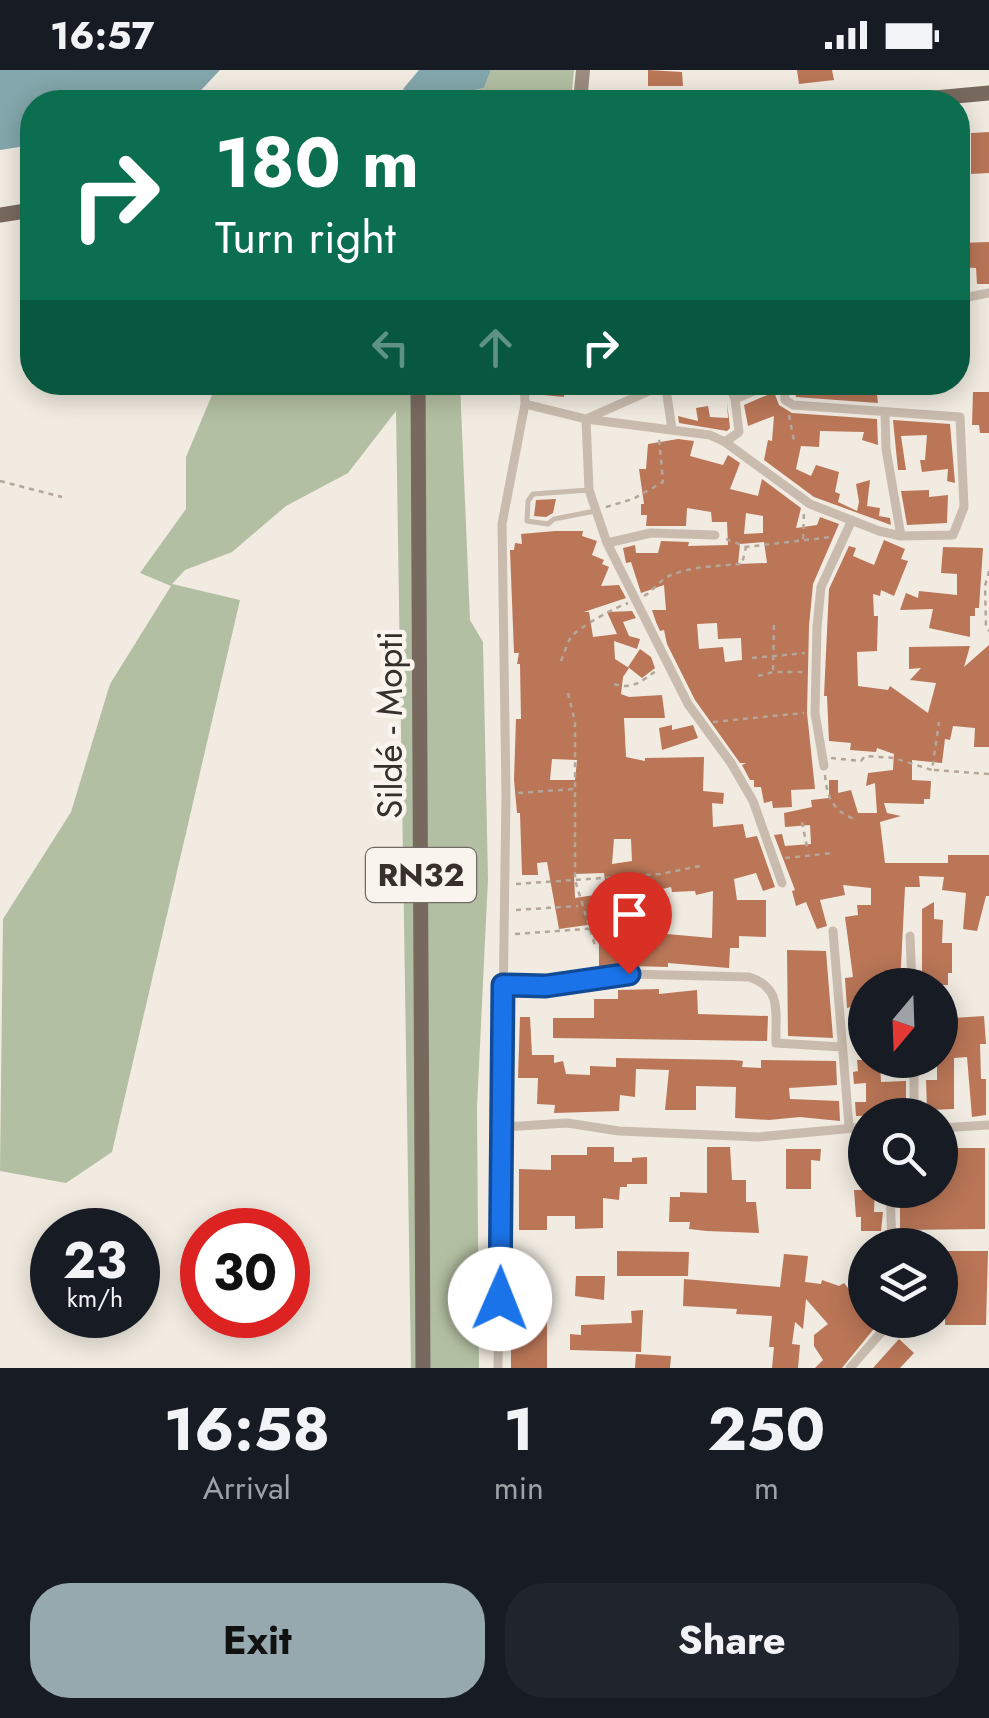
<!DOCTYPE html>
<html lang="en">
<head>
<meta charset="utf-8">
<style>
	body { margin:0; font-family:Jost,sans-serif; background:#20242c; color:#f1f3f6; height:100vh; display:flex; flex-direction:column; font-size:38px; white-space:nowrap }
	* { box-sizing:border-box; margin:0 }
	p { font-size:32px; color:#9ea1a6 }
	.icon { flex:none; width:55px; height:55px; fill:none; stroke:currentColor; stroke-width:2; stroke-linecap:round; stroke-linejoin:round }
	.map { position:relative; height:1298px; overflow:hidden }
	.details { display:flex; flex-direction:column; background:#171b24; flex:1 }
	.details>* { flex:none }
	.guide { position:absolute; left:20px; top:20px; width:950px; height:305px; border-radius:40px; box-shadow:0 5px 25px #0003; background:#0b6e4f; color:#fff; overflow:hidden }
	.needle { width:65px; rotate:199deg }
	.buttons { position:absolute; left:848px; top:898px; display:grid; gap:20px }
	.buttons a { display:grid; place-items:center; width:110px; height:110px; border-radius:50%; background:#171b24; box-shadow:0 5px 25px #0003; font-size:50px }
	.speed { position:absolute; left:30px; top:1138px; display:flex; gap:20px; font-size:50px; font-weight:700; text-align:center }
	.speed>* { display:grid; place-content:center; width:130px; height:130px; border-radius:50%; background:#171b24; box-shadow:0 5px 25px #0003; line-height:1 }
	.speed small { font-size:25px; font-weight:400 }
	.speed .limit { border:15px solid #d22; background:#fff; color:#111 }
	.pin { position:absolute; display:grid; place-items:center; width:85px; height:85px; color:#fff; margin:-102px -42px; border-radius:50% 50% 50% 0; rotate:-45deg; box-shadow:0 0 10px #0007 }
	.pin .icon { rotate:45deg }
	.me { position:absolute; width:110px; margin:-55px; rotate:1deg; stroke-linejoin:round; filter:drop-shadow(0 0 8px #0008) }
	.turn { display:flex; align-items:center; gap:35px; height:210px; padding:0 30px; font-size:45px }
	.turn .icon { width:130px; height:130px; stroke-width:2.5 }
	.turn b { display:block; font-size:70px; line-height:85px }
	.lanes { display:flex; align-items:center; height:95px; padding:0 30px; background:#0003; justify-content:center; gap:50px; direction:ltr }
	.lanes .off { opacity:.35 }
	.eta { display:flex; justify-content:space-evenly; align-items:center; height:170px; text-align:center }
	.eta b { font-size:60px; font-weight:700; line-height:70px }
	.cta { display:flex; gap:20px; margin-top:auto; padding:20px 30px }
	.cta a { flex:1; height:115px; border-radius:40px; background:#95a9ae; color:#111; font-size:40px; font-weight:700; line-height:115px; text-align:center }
	.cta a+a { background:#20242c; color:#f1f3f6 }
	.status { display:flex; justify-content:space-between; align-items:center; height:70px; padding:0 50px; background:#171b24; direction:ltr }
	.status svg { height:28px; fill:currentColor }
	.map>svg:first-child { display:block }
	.green { fill:#b3bfa2 }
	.water { fill:#83a7ac }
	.building { fill:#ba7657; fill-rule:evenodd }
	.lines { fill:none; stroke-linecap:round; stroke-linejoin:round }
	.path { stroke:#b4a698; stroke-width:2.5; stroke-dasharray:5 5; stroke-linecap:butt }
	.service { stroke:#c9bcae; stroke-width:5 }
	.minor { stroke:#c9bcae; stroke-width:9 }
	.secondary { stroke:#9c8c7f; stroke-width:14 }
	.primary { stroke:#78695e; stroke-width:15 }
	.route-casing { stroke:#114b97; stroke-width:25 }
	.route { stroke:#1a73e8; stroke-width:18 }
	.labels { text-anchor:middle; stroke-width:9; stroke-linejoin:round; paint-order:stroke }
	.shield { fill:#f9f5ee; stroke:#726b66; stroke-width:2.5 }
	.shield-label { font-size:32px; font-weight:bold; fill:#38302c }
	.street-label { font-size:35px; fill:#38302c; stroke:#f9f5ee }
</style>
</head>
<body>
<div class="status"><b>16:57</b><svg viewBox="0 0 49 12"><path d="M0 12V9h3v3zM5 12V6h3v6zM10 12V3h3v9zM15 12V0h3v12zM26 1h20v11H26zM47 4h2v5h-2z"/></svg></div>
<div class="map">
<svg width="989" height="1298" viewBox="0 0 989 1298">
	<rect width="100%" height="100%" fill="#f1ebe1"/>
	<!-- green -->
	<path class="green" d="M491,0H574L571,32H431L484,18Z
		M217,313H460L470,550L483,572L488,809L477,1037L479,1298H411L396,341L348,403L286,436L232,482L185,500L172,514L240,530L112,1082L66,1113L0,1101L3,849L71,742L110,614L171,516L140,503L186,439V387Z"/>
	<!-- water -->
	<path class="water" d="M0,0H220L190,32H32V75L0,80Z
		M419,0H491L484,18L421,32L403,19Z"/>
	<!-- building -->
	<path class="building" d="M648,0L682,2L683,16H648Z
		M797,0H832L834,10L799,14Z
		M989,62V103L971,104V63Z
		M989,172V214H977L976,198L958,197V173Z
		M548,312H565L564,327L533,324L532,319L548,317Z
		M792,312H882L881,325H877L878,333L796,327Z
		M774,322L779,335L792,343L877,349L878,375L862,370L864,362L820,361L819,377L801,376L796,399L811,406L816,395L839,402L835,422L840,424L838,432L857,441L859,432L856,414L870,410L867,436L880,438L879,446L890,448L891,455L814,427L764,390L768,370L772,371L774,346L748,356L744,335Z
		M973,322H989V363H980L979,355H972Z
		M727,332L730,358L727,361L679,353L678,346L698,351L696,338L708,336L710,347L728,348Z
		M893,350L950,354L955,413L947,411L948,399L922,402L920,390H925L927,365L901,366L906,400H898Z
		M678,369L694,371L690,386L723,395L728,385L740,393L730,419L758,426L762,409L801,438L796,458L817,455L820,447L839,454L813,514L809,556L807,643L815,719L791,720L792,737L773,738L772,731L764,733L761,717H754V710H750L742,695L746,693H740L695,630L667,574L664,560L660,561L656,552L652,540H666L664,515L641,523L631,492L626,493L623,478L635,475L636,483H658L661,471L689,472L688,476L728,475L727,452H712L711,442L687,438L686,456H646L647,445H641V434H644L639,399H646L648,374ZM746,443L763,446V463L744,464ZM764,472L767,493L738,494L740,474ZM717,553L718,569L741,568L742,590L725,592L723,577L699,579L697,554Z
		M929,420V427L948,425L947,453L907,455L901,421Z
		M556,429L553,443L546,447L534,446L536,430Z
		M555,461H583L582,466L597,471L592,485L604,490L602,494L609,497L601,516L619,515L626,528L584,542H589L593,567L617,564L607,542L632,541L636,548L623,552L629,566L640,569L637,579L614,571L615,589L629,598L623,607L621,624L629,627L662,625L665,648H624L626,687L645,691V688L704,687L703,721L724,723L723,734L712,733L713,757L743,754L746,768L757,766L775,817L763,821L756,803L734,809L737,830H766V867L739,866V878H730L729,898L668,893V897L629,896L599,900V858L712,868L713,821L696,825L695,821L672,822L671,817L649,822L652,846L559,859L547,792L537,793L538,805H522L520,743H517L514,710L516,649H521L520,594H517L519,583H514L510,480H514L515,473L522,474L521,464ZM552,689L577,690L575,710H550ZM614,769H631L632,791L612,794ZM604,803L607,823L575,828L574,804Z
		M884,470L905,479L901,489L908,491L894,526L881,520L880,526L873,524L874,546H878L877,581L857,582L858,616L888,620L890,616L928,643L936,613L910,610L921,598L909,599V577L970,576L964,597L989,575V677H974L975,658L953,656L950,670L945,669L942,693L912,690V710L931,711L930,729H924V734L884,733L887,743L901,746L880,752L885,793H948V785H989V826H986L977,861L963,859L966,823L942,820L944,807L919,806L920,817H905L900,915H865L864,933L847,938L845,908L853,907L845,847L858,845L857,835H871V818L843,815L845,825L820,830L827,856L817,859L806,832L796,836L792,821L795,820L774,765L782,764L785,776L811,774L810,755L785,757L784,743L812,737L811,730L829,728V710H838V723L851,720L858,743H877L875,713L866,716L868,703L893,700L894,684L877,678L876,682L850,680L851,673L829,671L827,626H824L829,519L849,476L856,478L853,486L874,495Z
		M943,477L983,478L979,538H975V546H970V567L929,558L933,539L900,540L906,523L918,528L919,521L957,525V504L941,503Z
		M640,579L651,587L655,598L642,608L628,597Z
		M672,655V660L693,655L698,668L662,680L659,658Z
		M934,832V849L943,850L942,873H952V903H948V915H925L922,903V839Z
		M787,880L826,881L833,968L788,966Z
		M659,919V924L697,920L698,944L768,946L767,971L553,968V948H594V929H618V920Z
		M940,941H953V948L984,946L986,974H980L981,1009H986V1045L972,1047L967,987L954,988V1039L927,1040L926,1010H937V990H940Z
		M520,947H530L532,985H554V993L563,991L566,1004L590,1005V996L616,997V988L733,990L743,991L742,997L761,998V990L836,991L837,1015L789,1018L790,1029L839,1031L840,1051L800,1047L769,1050L735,1048L736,1017L696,1016V1040H665L669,1000L636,999L635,1027L620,1025L619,1041L554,1043L555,1035L537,1034L538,1008H518Z
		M857,990H880L881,1012L906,1011V1045L856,1046L855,1032H866V1013L854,1014L853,1002L858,1001Z
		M587,1077H614V1092H632V1088L647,1087V1114H627V1117H620L619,1130L603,1128V1158L575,1159V1146H547V1160H519V1099L551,1100V1085H587Z
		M707,1077H730L732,1110H746V1132H756L759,1163L707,1161L689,1159L690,1152H669L670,1127H680V1122L707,1123Z
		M946,1078H985V1159L900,1160V1120H940V1088H945Z
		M786,1079H821L820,1091L811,1090V1119H786Z
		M854,1120H875L874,1142H883L881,1161H861V1147H856Z
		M617,1181L689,1182L688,1206H617Z
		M940,1181H988L986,1255H945V1234L940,1233Z
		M784,1184L808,1186L805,1212L821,1214L822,1210L839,1216L844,1213L860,1233L865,1228V1250H881L842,1298H815L823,1290L814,1276V1265L828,1254L806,1229L803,1259L795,1252L792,1274L800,1275L798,1298H772L774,1277H769L772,1246L736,1244L737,1239L683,1236L684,1209L780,1217Z
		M576,1206H605L604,1230L575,1226Z
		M643,1240L641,1282L570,1280V1264L581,1265V1255L632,1253L631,1241Z
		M511,1249H547V1298H511Z
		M899,1269L914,1283L900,1298H873Z
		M636,1284L671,1286L670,1298H635Z"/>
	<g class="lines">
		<!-- path -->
		<path class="path" d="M789,345L794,371
			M0,411L62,427
			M606,437L633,429L663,412L659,368
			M726,469L746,477L831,467
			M803,469L804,442
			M989,501L985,516L986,557L989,561
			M644,526C654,520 660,510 669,506C692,496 718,496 742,494L746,477
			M752,588L805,583
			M561,591C564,584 567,573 571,567C579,557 616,537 628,533
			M773,600L774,551
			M758,606L773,602H806
			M614,614C633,620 642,611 657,600
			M568,623L575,652V810L596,879
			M713,652L804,643
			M831,688L861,691L865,686L894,688L932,700L939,652
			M934,700L989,704
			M825,705C827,727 832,740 854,749
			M518,723L574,719
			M802,752L808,782
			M785,788L833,783
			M628,807L629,894
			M516,814L660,804L700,796
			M516,840L578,836
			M515,864L628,856"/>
		<!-- service -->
		<path class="service" d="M589,420L533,424L528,431L527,451L548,454L554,449L595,441"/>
		<!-- minor -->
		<path class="minor" d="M958,229L989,223
			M665,312L672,359
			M665,314L586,349L589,420L607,473L688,634L731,693L753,731L782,813
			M735,329L776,312
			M525,334L586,349L710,365L725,372L810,434L879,461L901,466L953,465L964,437L960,347L793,335L785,330L784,312
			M885,342L886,379L901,466
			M725,372L739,362L735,329L728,312
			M607,473L651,463L715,465
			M824,696L815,643L817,557L821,517L852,450
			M833,861L849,1056
			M910,866L912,915
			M503,915L546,916L629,904L749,907C783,918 775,943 776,973L842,977
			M914,990V1045
			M504,1057L567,1053L619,1061L758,1067L865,1057
			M940,1058L989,1055
			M890,1120L892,1175
			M498,1298L506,725L502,454L525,334L524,312
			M850,1298L892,1250"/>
		<!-- secondary -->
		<path class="secondary" d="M580,32L583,0"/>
		<!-- primary -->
		<path class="primary" d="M891,32L989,23
			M0,145L32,140
			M418,312L423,1298"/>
	</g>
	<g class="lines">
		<defs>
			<path id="route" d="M500,1229L503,915L546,916L629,904"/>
		</defs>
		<!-- route casing -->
		<use href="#route" class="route-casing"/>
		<!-- route -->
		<use href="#route" class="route"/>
	</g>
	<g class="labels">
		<!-- shield labels -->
		<rect class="shield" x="366" y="778" width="110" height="54" rx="8"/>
		<g class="shield-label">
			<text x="421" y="816">RN32</text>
		</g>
		<!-- street labels -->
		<g class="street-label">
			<text transform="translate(390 655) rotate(-90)" y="12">Sildé - Mopti</text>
		</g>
	</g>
</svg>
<div class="buttons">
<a><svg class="needle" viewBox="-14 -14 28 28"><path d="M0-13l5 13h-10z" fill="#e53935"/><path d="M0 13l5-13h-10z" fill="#9ea1a6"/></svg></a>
<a><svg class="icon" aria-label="search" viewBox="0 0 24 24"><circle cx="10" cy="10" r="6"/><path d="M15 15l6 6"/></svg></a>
<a><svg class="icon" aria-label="layers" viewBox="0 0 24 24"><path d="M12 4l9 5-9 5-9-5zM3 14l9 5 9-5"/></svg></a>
</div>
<div class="speed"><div>23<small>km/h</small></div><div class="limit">30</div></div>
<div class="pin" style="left:629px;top:904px;background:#d93025"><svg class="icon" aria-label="arrive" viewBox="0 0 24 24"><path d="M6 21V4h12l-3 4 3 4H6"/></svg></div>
<svg class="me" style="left:500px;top:1229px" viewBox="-20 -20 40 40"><circle r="19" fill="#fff"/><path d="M0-13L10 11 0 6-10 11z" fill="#1a73e8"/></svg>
<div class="guide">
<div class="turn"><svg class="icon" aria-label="right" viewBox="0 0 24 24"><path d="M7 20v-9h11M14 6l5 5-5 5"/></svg><div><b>180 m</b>Turn right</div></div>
<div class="lanes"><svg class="icon off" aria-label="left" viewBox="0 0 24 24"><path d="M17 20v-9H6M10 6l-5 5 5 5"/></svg><svg class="icon off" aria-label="ahead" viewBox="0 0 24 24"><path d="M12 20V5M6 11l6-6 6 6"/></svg><svg class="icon" aria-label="right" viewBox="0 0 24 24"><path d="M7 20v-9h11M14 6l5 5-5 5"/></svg></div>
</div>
</div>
<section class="details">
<div class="eta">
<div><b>16:58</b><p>Arrival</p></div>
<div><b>1</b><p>min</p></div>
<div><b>250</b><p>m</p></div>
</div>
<div class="cta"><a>Exit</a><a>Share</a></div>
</section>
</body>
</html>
